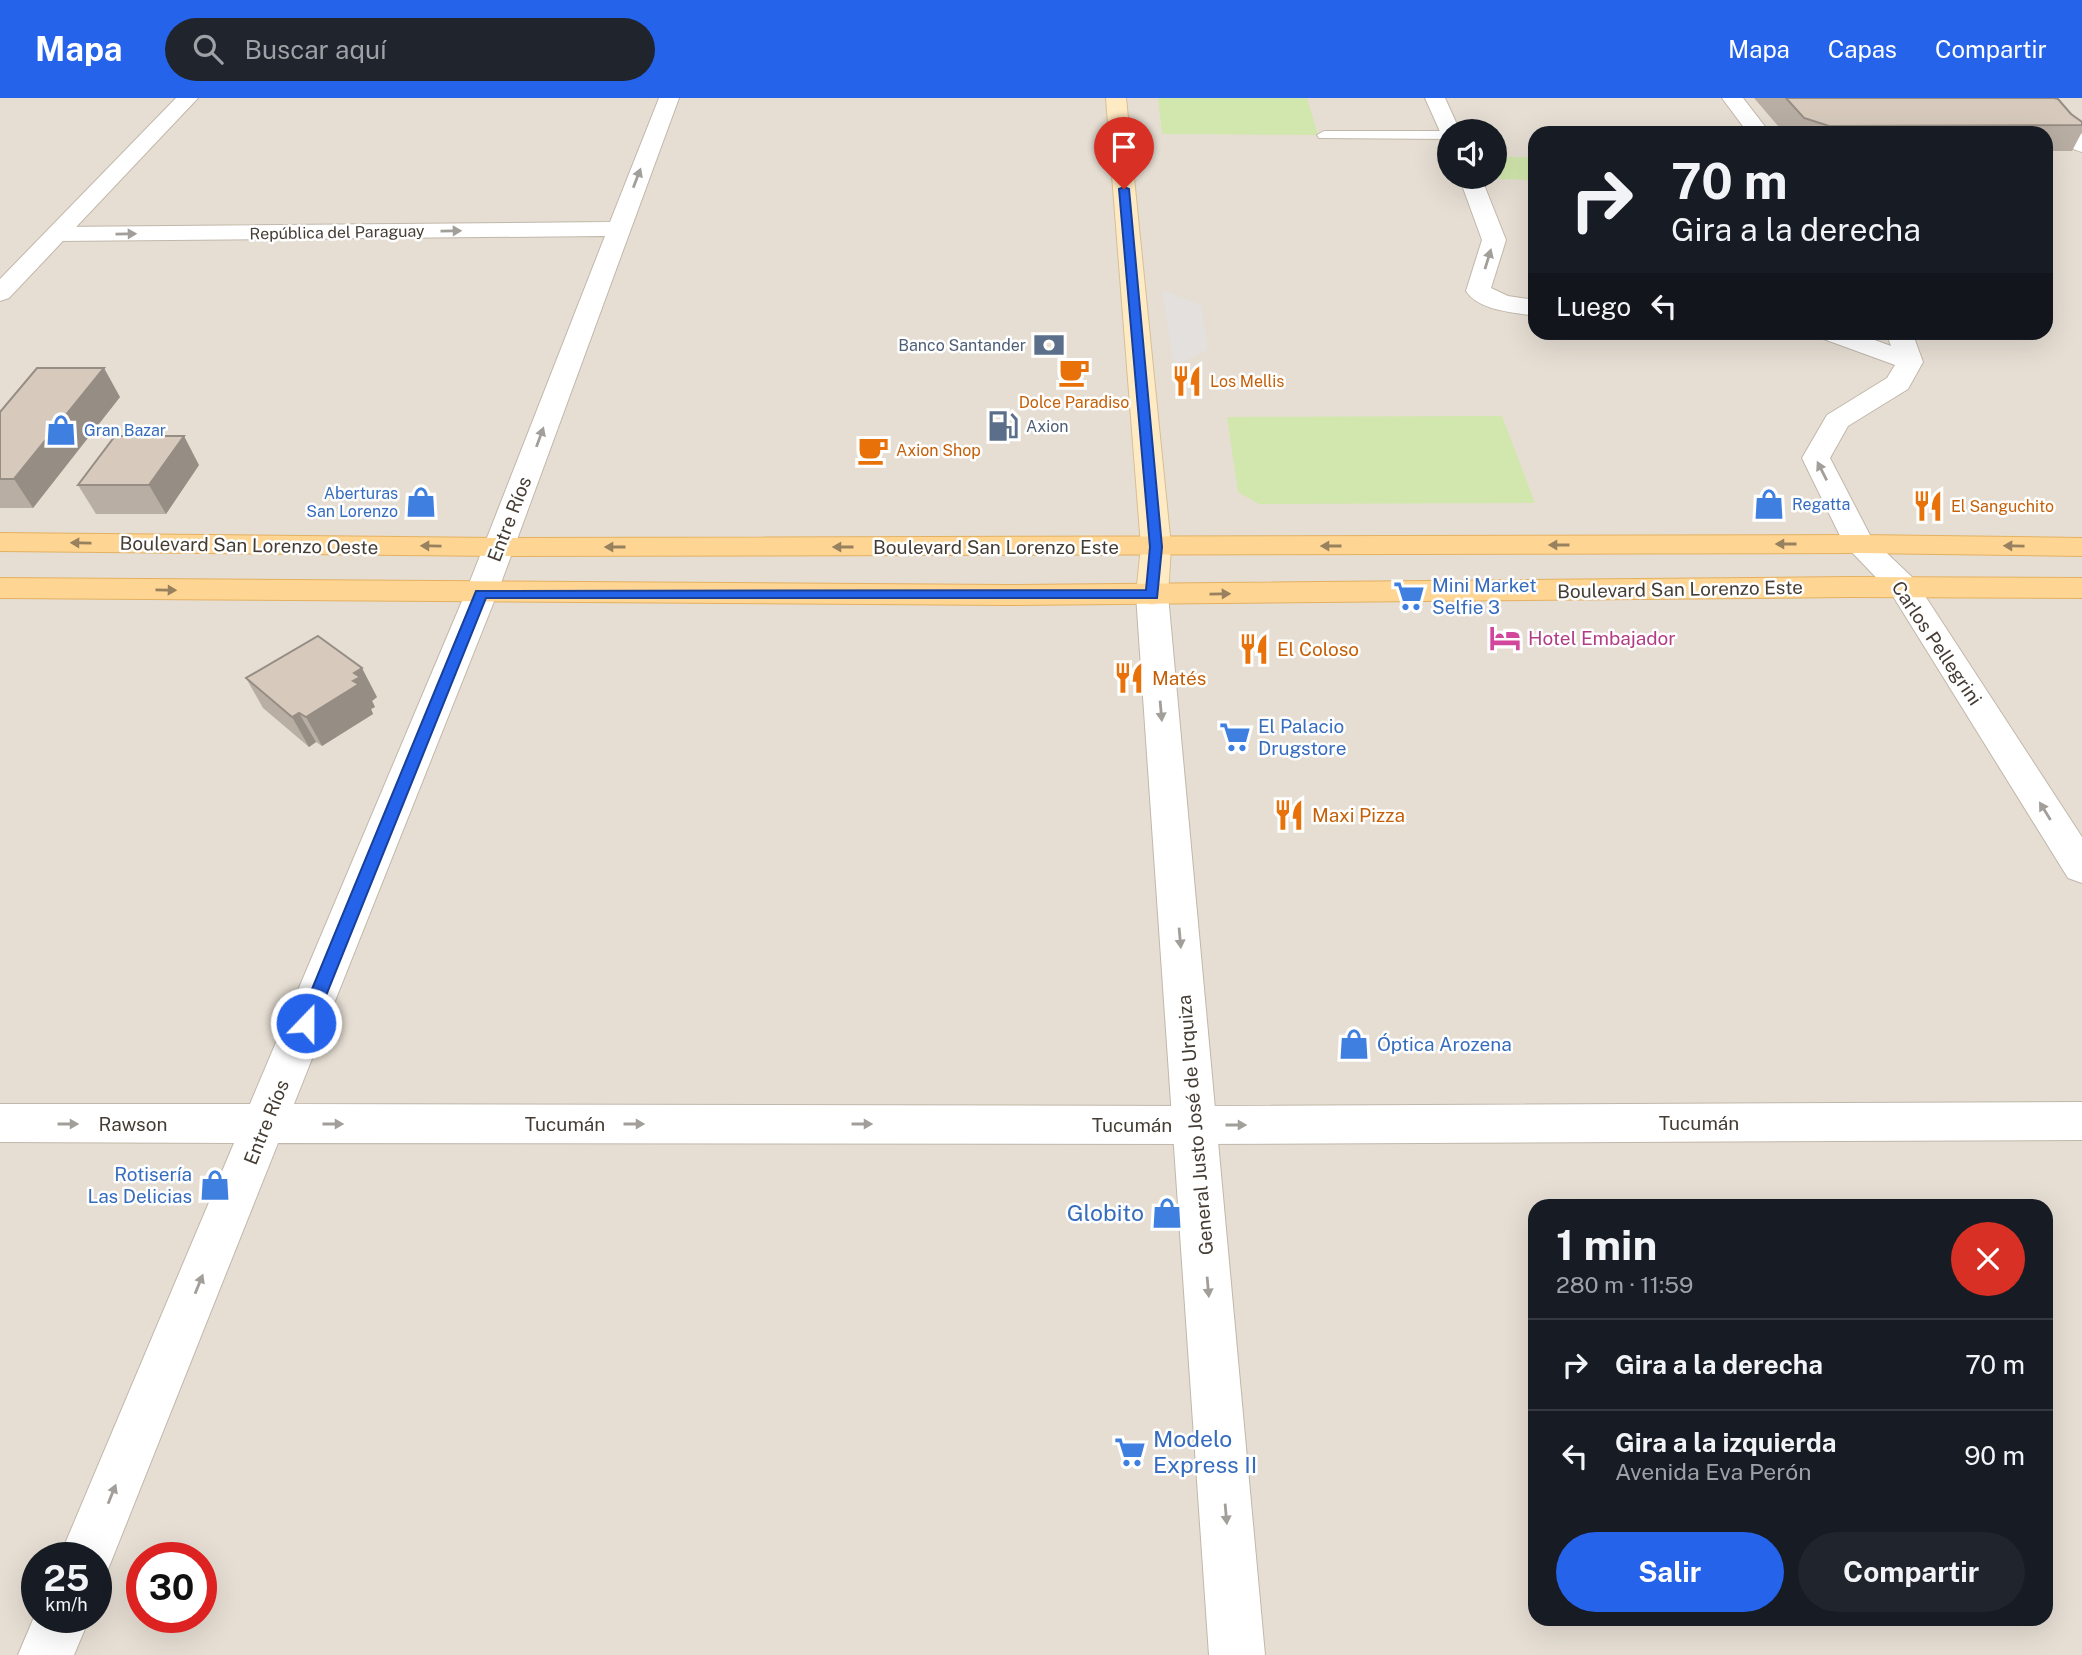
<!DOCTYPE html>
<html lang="es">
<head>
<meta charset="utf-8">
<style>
	body { margin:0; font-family:"Public Sans",sans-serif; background:#20242c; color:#f1f3f6; height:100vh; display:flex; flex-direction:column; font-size:26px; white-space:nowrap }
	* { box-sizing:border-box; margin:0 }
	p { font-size:23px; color:#9ea1a6 }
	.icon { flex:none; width:38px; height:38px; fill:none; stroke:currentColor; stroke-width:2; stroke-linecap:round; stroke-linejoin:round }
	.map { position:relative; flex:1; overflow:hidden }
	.details { position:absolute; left:1528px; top:1101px; width:525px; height:427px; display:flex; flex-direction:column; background:#171b24; border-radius:21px; box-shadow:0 7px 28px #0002 }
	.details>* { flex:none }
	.banner { position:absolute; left:1528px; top:28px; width:525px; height:214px; border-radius:21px; box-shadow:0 7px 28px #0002; background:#171b24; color:#f1f3f6; overflow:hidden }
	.tools { position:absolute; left:1437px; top:21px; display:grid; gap:14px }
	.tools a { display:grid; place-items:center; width:70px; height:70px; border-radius:50%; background:#171b24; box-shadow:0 7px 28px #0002; font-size:35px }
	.speed { position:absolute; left:21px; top:1444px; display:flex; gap:14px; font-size:35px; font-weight:700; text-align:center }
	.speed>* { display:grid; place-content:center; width:91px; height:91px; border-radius:50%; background:#171b24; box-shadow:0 7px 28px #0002; line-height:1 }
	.speed small { font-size:18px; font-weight:400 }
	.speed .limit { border:10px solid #d22; background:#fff; color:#111 }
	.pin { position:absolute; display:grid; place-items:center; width:60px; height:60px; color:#fff; margin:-72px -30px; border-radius:50% 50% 50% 0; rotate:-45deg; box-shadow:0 0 7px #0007 }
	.pin .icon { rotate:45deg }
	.me { position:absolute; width:77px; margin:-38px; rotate:22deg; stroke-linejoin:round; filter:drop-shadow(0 0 5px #0008) }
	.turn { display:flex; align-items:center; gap:24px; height:147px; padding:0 28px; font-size:32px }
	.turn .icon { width:91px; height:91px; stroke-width:2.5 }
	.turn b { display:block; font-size:49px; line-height:60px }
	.then { display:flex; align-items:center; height:66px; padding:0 28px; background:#0003; gap:14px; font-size:26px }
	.round { display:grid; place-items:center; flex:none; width:74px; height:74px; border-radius:37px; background:#20242c }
	.head { display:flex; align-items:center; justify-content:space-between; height:119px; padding:0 28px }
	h1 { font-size:42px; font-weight:700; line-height:52px }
	.action { display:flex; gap:14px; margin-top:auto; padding:14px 28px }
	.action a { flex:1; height:80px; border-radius:42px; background:#2563eb; color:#fff; font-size:28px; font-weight:700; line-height:80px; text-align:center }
	.action a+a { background:#20242c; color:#f1f3f6 }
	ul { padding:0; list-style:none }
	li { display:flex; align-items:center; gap:21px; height:91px; padding:0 28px; border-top:2px solid #363941 }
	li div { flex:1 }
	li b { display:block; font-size:26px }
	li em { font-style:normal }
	header { display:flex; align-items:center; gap:42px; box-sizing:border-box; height:98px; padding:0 35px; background:#2563eb; color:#fff }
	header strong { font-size:33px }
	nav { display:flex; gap:38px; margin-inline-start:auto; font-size:24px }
	.search { width:490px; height:63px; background:#20242c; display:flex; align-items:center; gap:18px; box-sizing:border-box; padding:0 24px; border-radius:38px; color:#9ea1a6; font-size:26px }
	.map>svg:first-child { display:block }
	.residential { fill:#e6ded3; fill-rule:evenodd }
	.green { fill:#d2e7ad }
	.parking { fill:#e3e0dd }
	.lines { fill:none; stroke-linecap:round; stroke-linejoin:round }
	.service-casing { stroke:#c1b7aa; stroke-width:2 }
	.minor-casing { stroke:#c1b7aa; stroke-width:2 }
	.tertiary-casing { stroke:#c1b7aa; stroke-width:2 }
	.secondary-casing { stroke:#d6bf96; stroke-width:2 }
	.primary-casing { stroke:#e4b162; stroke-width:2 }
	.service { fill:#fff; fill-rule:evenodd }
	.minor { fill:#fff; fill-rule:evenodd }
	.tertiary { fill:#fff; fill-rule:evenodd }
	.secondary { fill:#ffebc3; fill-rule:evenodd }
	.primary { fill:#fed592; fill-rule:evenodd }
	.wall { fill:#b9aea3 }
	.shaded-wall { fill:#968d84 }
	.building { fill:#d7cabd; stroke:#968d84; stroke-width:2 }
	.oneway { fill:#a29e9a }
	.oneway2 { fill:#98815e }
	.route { fill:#2563eb; stroke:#184099; stroke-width:2 }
	.labels { text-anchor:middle; stroke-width:5; stroke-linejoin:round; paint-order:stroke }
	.far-street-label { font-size:16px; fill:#453d34; stroke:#fff }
	.far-service-label { font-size:16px; fill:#4e5e75; stroke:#fff; text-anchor:end }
	.far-food-label { font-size:16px; fill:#c56008; stroke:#fff; text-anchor:start }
	.far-shop-label { font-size:16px; fill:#366cbe; stroke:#fff; text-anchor:start }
	.street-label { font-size:19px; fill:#453d34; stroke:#fff }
	.shop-label { font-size:19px; fill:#366cbe; stroke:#fff; text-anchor:start }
	.hotel-label { font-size:19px; fill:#b23c85; stroke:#fff; text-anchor:start }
	.food-label { font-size:19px; fill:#c56008; stroke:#fff; text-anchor:start }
	.near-shop-label { font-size:23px; fill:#366cbe; stroke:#fff; text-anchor:end }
</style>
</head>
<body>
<header>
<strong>Mapa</strong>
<div class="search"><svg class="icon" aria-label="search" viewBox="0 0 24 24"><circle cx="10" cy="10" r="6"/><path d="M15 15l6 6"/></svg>Buscar aquí</div>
<nav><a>Mapa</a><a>Capas</a><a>Compartir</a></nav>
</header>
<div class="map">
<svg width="2082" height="1557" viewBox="0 0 2082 1557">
	<rect width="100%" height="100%" fill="#f2ede5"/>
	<!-- residential -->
	<path class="residential" d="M0,0H2082V1557H0ZM1449,33H1494V79H1449ZM1535,35H2046V234H1535ZM1535,1108H2046V1521H1535ZM37,1460H96V1519H37ZM142,1460H201V1519H142Z"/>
	<!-- green -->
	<path class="green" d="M1158,0H1307L1318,37L1162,36Z
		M1495,59H1535V82L1493,81Z
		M1502,318L1535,405L1259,406L1238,394L1227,319Z"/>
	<!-- parking -->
	<path class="parking" d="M1162,192L1201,207L1208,251L1174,269Z"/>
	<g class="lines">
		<defs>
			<path id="service" d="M1324,33H1450L1449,41L1319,40L1317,37Z"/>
			<path id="minor" d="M659,0H679L497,496L294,1006L1195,1008L2082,1004V1042L1195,1046L278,1045L105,1479L96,1483V1460H59L234,1045L0,1044V1006H250L465,496L605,138L57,143L49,141L45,136L49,131L57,129L610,124Z
				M1425,0H1445L1460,33H1449V39L1442,38Z
				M1722,0H1743L1770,35H1748Z
				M2033,0H2053L2061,17L2082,36V54C2059,49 2042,20 2033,0Z
				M1459,79H1481L1506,142L1491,190L1508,198L1535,202V218C1513,214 1479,213 1466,193L1482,142Z
				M1814,234H1853L1891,248L1886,234H1912L1923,264L1908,291L1848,328L1830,360L1872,441L1914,481L2082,739V785L2068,780L1891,495L1844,446L1802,360L1827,317L1887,280L1895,267L1818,239Z
				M37,1512V1519H90L74,1557H18Z"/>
			<path id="tertiary" d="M176,0H198L9,200L0,203V181Z
				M1152,487L1163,490L1168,497L1265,1557H1209L1136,497L1141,490Z"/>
			<path id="secondary" d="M1106,0H1126L1171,448L1168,497L1163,504L1152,507L1141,504L1136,497L1141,448Z"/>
			<path id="primary" d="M0,435L499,440L1859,437L2082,440V458L1859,455L499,458L0,453Z
				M1849,479L2082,480V500L1849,499L1007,507L0,500V480L1007,487Z"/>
		</defs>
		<!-- service casing -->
		<use href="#service" class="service-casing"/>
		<!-- minor casing -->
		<use href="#minor" class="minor-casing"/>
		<!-- tertiary casing -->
		<use href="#tertiary" class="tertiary-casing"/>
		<!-- secondary casing -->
		<use href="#secondary" class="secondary-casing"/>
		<!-- primary casing -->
		<use href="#primary" class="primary-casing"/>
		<!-- service -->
		<use href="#service" class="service"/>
		<!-- minor -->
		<use href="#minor" class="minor"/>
		<!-- tertiary -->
		<use href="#tertiary" class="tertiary"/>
		<!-- secondary -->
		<use href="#secondary" class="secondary"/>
		<!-- primary -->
		<use href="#primary" class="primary"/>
	</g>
	<!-- wall -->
	<path class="wall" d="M1754,0H2054L2071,16L2082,24V34L2072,53H2046V35H1784Z
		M120,299L33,410H0V314Z
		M199,367L166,416H96L78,387Z
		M246,580L377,599L372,603L375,609L371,611L373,616L322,648L316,644L309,649L263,610Z"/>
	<!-- shaded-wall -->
	<path class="shaded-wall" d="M104,270L120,299L33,410L14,381Z
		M184,338L199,367L166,416L149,387Z
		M362,570L377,599L372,603L375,609L371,611L373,616L322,648L306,619L353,583L354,575Z
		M299,615L316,644L309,649L292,619Z"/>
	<!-- building -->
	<path class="building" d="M1786,0H2054L2058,1L2071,16L2082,24V27L1829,28L1804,20Z
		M37,270H104L14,381H0V314Z
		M115,338H184L149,387H78Z
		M318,538L362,570L354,575L360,579L353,583L359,586L306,619L299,615L292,619L246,580Z"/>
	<!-- one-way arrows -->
	<defs><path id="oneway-solid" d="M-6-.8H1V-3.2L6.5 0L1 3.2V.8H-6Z" transform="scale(1.75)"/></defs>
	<g class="oneway">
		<use href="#oneway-solid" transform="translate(637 80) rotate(-69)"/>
		<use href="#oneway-solid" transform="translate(451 133) rotate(-1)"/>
		<use href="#oneway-solid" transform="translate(126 136) rotate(-1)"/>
		<use href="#oneway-solid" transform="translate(1488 161) rotate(-73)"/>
		<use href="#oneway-solid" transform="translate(540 339) rotate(-70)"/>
		<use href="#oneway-solid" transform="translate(1822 373) rotate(-117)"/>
		<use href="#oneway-solid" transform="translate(1161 613) rotate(85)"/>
		<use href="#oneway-solid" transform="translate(2045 713) rotate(-122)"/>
		<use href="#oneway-solid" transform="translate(1180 840) rotate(85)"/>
		<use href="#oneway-solid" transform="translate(68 1026)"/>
		<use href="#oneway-solid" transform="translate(333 1026)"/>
		<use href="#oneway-solid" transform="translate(634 1026)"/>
		<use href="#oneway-solid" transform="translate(862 1026)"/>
		<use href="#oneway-solid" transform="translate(1236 1027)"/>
		<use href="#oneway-solid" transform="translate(199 1186) rotate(-68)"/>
		<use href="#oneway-solid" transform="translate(1208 1189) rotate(85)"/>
		<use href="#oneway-solid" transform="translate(112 1396) rotate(-68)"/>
		<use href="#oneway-solid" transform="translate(1226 1416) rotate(85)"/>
	</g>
	<g class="oneway2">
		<use href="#oneway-solid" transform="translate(81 445) rotate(-179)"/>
		<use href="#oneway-solid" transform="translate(1786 446) rotate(180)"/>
		<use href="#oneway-solid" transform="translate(1559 447) rotate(180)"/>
		<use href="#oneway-solid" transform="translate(431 448) rotate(-179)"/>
		<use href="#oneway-solid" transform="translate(1331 448) rotate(180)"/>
		<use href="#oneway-solid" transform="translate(2014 448) rotate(-179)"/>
		<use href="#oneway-solid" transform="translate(615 449) rotate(180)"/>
		<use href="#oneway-solid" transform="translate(843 449) rotate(180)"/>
		<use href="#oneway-solid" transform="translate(166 492) rotate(1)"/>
		<use href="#oneway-solid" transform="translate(1220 496) rotate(-1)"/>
	</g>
	<!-- route -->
	<path class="route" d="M1124,89L1129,91L1162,449L1157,500H486L315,925L312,930L306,932L300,930L298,925L476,493L1146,492L1150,449L1119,91Z"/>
	<!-- icons -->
	<defs>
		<symbol id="bank-bare" viewBox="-9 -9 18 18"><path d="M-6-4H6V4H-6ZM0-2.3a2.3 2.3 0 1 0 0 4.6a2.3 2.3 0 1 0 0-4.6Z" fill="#5c6f8a" stroke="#fff" stroke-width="2.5" paint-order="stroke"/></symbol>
		<symbol id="cafe-bare" viewBox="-9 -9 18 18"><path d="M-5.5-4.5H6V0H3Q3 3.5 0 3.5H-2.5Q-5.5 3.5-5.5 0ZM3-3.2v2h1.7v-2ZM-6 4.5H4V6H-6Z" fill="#e8710a" stroke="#fff" stroke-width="2.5" paint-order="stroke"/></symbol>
		<symbol id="restaurant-bare" viewBox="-9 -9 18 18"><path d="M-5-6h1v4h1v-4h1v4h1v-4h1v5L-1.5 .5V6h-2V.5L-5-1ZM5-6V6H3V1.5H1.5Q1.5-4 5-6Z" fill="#e8710a" stroke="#fff" stroke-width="2.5" paint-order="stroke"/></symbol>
		<symbol id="fuel-bare" viewBox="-9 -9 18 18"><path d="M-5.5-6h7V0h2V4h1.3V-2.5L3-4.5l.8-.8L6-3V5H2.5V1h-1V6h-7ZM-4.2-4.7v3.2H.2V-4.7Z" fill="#5c6f8a" stroke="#fff" stroke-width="2.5" paint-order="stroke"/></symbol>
		<symbol id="shop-bare" viewBox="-9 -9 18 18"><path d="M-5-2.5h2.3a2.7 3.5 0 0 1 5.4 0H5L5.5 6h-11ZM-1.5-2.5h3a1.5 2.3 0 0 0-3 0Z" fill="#3f7fe0" stroke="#fff" stroke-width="2.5" paint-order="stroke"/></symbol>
		<symbol id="supermarket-bare" viewBox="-9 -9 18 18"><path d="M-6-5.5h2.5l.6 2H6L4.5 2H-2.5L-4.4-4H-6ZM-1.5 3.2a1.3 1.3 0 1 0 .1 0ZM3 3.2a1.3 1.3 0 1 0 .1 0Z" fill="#3f7fe0" stroke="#fff" stroke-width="2.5" paint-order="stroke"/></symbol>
		<symbol id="hotel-bare" viewBox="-9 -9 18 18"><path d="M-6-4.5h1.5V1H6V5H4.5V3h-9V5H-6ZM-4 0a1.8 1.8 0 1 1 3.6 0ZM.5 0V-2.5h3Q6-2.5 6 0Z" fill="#d1479c" stroke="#fff" stroke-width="2.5" paint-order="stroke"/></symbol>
	</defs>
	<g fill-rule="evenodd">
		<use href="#bank-bare" x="1027" y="225" width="44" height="44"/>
		<use href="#cafe-bare" x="1052" y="252" width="44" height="44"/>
		<use href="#restaurant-bare" x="1165" y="261" width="44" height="44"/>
		<use href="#fuel-bare" x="981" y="306" width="44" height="44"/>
		<use href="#shop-bare" x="39" y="310" width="44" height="44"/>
		<use href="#cafe-bare" x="851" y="330" width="44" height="44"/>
		<use href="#shop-bare" x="399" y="382" width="44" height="44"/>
		<use href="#shop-bare" x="1747" y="384" width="44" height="44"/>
		<use href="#restaurant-bare" x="1906" y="386" width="44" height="44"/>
		<use href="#supermarket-bare" x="1387" y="476" width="44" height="44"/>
		<use href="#hotel-bare" x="1483" y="518" width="44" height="44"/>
		<use href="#restaurant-bare" x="1232" y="529" width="44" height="44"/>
		<use href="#restaurant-bare" x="1107" y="558" width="44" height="44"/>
		<use href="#supermarket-bare" x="1213" y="617" width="44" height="44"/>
		<use href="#restaurant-bare" x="1267" y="695" width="44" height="44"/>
		<use href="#shop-bare" x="1332" y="924" width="44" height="44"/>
		<use href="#shop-bare" x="193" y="1065" width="44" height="44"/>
		<use href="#shop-bare" x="1145" y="1093" width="44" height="44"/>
		<use href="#supermarket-bare" x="1108" y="1332" width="44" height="44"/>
	</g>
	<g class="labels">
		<!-- far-street labels -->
		<g class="far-street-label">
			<text transform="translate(337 134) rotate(-1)" y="6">República del Paraguay</text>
		</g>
		<!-- far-service labels -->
		<g class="far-service-label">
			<text x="1026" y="253">Banco Santander</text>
			<text x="1026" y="334" text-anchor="start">Axion</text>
		</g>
		<!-- far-food labels -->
		<g class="far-food-label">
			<text x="1210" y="289">Los Mellis</text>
			<text x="1074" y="310" text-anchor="middle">Dolce Paradiso</text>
			<text x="896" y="358">Axion Shop</text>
			<text x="1951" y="414">El Sanguchito</text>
		</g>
		<!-- far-shop labels -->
		<g class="far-shop-label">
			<text x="84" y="338">Gran Bazar</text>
			<text x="398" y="401" text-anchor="end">Aberturas<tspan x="398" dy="18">San Lorenzo</tspan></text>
			<text x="1792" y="412">Regatta</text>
		</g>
		<!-- street labels -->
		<g class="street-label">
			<text transform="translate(509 421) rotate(-69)" y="7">Entre Ríos</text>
			<text transform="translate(249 447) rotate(1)" y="7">Boulevard San Lorenzo Oeste</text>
			<text x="996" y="456">Boulevard San Lorenzo Este</text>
			<text transform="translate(1680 491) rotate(-1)" y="7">Boulevard San Lorenzo Este</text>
			<text transform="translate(1937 545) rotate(56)" y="7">Carlos Pellegrini</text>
			<text transform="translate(266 1024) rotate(-68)" y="7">Entre Ríos</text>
			<text x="1699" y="1032">Tucumán</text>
			<text x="133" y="1033">Rawson</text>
			<text x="565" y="1033">Tucumán</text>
			<text x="1132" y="1034">Tucumán</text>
			<text transform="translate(1195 1027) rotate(-95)" y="7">General Justo José de Urquiza</text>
		</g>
		<!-- shop labels -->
		<g class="shop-label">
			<text x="1432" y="494">Mini Market<tspan x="1432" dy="22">Selfie 3</tspan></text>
			<text x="1258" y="635">El Palacio<tspan x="1258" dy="22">Drugstore</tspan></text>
			<text x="1377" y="953">Óptica Arozena</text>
			<text x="192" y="1083" text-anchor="end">Rotisería<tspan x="192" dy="22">Las Delicias</tspan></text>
		</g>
		<!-- hotel labels -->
		<g class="hotel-label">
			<text x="1528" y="547">Hotel Embajador</text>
		</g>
		<!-- food labels -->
		<g class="food-label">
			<text x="1277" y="558">El Coloso</text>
			<text x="1152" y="587">Matés</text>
			<text x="1312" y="724">Maxi Pizza</text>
		</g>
		<!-- near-shop labels -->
		<g class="near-shop-label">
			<text x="1144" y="1123">Globito</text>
			<text x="1153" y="1349" text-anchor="start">Modelo<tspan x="1153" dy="26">Express II</tspan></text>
		</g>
	</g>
</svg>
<div class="tools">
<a><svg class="icon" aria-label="sound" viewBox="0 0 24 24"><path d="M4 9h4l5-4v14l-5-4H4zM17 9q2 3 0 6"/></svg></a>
</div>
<div class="speed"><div>25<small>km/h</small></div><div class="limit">30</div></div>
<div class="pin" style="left:1124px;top:91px;background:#d93025"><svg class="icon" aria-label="arrive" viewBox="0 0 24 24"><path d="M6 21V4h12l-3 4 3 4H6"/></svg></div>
<svg class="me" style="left:306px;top:925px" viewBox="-20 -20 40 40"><circle r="17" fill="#2563eb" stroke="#fff" stroke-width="3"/><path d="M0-11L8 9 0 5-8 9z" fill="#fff"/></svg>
<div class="banner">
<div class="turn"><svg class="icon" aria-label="right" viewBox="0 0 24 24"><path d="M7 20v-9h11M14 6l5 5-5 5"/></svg><div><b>70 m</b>Gira a la derecha</div></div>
<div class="then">Luego<svg class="icon" aria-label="left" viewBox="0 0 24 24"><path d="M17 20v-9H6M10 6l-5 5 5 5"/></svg></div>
</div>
<section class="details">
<div class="head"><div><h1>1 min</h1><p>280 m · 11:59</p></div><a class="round" style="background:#d93025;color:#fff"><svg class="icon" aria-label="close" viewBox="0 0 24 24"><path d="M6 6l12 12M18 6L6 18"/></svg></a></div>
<ul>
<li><svg class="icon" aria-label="right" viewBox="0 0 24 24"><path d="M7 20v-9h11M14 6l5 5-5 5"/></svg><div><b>Gira a la derecha</b></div><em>70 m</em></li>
<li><svg class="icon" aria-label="left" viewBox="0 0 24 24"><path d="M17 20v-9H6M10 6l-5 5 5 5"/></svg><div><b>Gira a la izquierda</b><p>Avenida Eva Perón</p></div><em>90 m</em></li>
</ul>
<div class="action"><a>Salir</a><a>Compartir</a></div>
</section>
</div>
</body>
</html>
